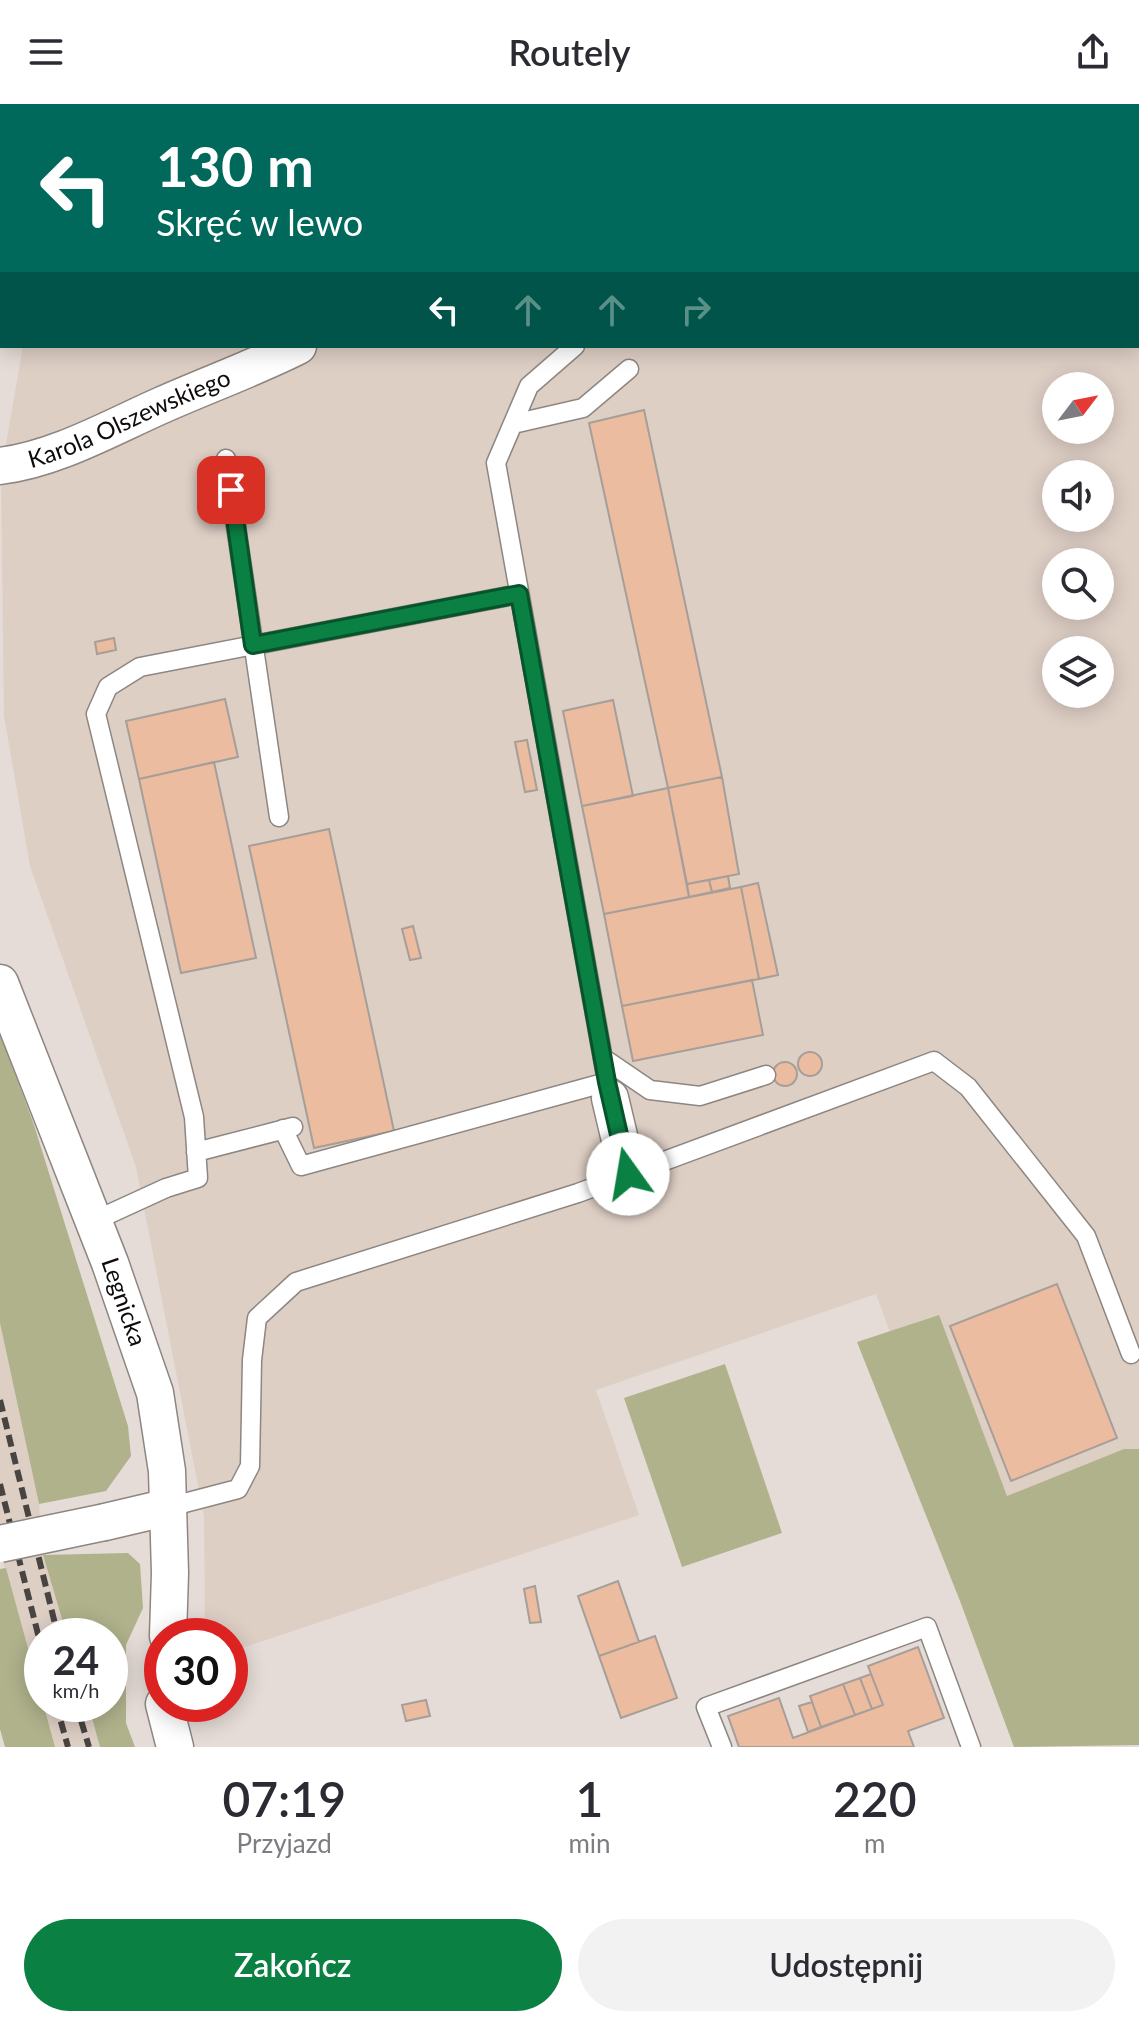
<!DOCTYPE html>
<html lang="pl">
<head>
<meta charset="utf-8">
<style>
	body { margin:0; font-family:Lato,sans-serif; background:#f2f2f3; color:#2b2b33; height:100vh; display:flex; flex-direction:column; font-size:30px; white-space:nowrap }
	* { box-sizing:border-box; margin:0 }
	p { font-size:26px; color:#7c7c81 }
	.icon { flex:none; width:44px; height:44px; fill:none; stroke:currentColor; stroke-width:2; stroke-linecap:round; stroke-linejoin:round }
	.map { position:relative; height:1643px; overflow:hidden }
	.drawer { display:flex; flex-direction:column; background:#fff; flex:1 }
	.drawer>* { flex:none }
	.top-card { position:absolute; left:0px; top:0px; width:1140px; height:244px; box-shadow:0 4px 20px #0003; background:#00695c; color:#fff; overflow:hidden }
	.needle { width:52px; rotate:58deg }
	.controls { position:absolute; left:1042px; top:268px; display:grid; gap:16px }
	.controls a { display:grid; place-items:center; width:72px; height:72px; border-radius:50%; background:#fff; box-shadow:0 4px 20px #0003; font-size:40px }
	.speed { position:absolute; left:24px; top:1514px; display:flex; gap:16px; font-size:40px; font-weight:700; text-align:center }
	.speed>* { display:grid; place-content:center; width:104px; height:104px; border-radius:50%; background:#fff; box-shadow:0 4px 20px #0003; line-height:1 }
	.speed small { font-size:20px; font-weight:400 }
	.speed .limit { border:12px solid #d22; background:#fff; color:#111 }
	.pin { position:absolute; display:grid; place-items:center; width:68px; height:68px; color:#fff; margin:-34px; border-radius:16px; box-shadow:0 4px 12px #0006 }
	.me { position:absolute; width:88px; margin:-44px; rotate:347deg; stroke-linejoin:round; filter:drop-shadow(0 0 6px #0008) }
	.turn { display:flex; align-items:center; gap:28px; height:168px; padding:0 24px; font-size:36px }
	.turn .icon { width:104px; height:104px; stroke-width:2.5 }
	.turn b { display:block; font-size:56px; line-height:68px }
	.lanes { display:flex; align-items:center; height:76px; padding:0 24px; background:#0003; justify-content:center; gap:40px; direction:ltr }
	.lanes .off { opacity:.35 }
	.eta { display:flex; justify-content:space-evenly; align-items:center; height:136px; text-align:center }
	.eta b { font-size:48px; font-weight:600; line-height:56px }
	.action { display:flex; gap:16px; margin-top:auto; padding:16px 24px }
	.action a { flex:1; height:92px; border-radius:48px; background:#0b8043; color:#fff; font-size:32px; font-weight:600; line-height:92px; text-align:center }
	.action a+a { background:#f2f2f3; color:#2b2b33 }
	header { display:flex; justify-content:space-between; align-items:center; height:104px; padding:0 24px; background:#fff; font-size:36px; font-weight:600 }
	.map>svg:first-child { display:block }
	.built { fill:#decfc5; fill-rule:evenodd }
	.green { fill:#b0b28c }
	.building { fill:#ebbc9f; stroke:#a69e99; stroke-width:2 }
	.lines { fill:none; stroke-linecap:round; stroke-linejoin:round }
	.minor-tunnel { stroke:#c5bdb8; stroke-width:36; stroke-dasharray:36 18; stroke-linecap:butt }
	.service-casing { stroke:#8d8681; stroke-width:21 }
	.minor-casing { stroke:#8d8681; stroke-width:39 }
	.service { stroke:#fff; stroke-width:18 }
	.minor { stroke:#fff; stroke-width:36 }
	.rail { stroke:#484442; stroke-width:6; stroke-dasharray:12 6; stroke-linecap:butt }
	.minor-bridge-casing { stroke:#8d8681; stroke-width:39; stroke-linecap:butt }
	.minor-bridge { stroke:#fff; stroke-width:36 }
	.route-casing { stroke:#07532c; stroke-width:20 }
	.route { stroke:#0b8043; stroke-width:14 }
	.labels { text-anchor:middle; stroke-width:6; stroke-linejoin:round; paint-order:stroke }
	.street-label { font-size:24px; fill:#0e0b0a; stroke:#f2eae5 }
</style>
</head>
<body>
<header><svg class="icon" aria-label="menu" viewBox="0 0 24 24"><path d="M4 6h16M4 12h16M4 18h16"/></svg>Routely<svg class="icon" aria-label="share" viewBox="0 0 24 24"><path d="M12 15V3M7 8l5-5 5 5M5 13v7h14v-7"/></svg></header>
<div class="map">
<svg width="1139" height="1643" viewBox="0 0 1139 1643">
	<rect width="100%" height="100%" fill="#e5dcd7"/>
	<!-- built -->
	<path class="built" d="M38,0H1139V1613L976,1465L876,1190L596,1286L639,1411L230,1548V1532H205L204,1412L136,1063L30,762L4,612L1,369L23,242H1138V2H35ZM1056,282H1100V326H1056ZM1056,370H1100V414H1056ZM1056,458H1100V502H1056ZM1056,546H1100V590H1056Z
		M0,1219L39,1400L43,1451L67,1532H42V1595L0,1448Z
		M43,1600H88L100,1643H55Z"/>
	<!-- green -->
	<path class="green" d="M0,929L34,1021L128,1322L131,1352L106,1387L39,1400L0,1219Z
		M939,1211L1007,1392L1124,1345H1139V1641L1014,1643L960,1497L857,1238Z
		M725,1260L782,1429L682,1463L624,1294Z
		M128,1449L140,1460L143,1504L126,1541V1619L135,1643H100L88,1600H110V1532H67L43,1451Z
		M6,1464L55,1643H5L0,1625V1465Z"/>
	<!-- building -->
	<path class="building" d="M644,306L722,673L668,684L589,319Z
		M114,534L116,546L97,550L95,538Z
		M225,595L238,653L139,675L126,617Z
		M613,596L633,692L582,702L563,607Z
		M527,636L537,686L525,688L515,638Z
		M214,658L256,854L181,869L139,675Z
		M722,673L739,770L687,780L668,684Z
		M668,684L689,793L604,810L582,702Z
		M329,725L394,1027L314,1044L249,742Z
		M728,772L730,784L712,788L709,776Z
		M709,776L712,788L689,793L687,780Z
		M758,779L778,871L759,875L741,783Z
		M741,783L759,875L622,902L604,810Z
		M413,822L421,854L410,856L402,825Z
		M752,876L763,931L633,957L622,902Z
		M798 960a12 12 0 1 1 24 0a12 12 0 1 1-24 0Z
		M773 970a12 12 0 1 1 24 0a12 12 0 1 1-24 0Z
		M1057,1180L1117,1334L1011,1377L950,1222Z
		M618,1477L639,1538L599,1552L578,1492Z
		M535,1482L541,1518L530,1519L524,1485Z
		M655,1532L677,1594L621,1614L599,1552Z
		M918,1543L944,1614L908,1627L914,1643H739L728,1612L779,1594L793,1634L883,1601L868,1562Z
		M871,1570L883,1601L872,1605L860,1574Z
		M860,1574L872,1605L855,1611L843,1580Z
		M843,1580L855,1611L821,1623L810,1592Z
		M426,1596L430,1612L406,1617L402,1601Z
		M812,1598L821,1623L808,1628L799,1602Z"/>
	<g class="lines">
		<!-- minor-tunnel -->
		<path class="minor-tunnel" d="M0,84L2,89"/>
		<defs>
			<path id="service" d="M575,242L529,282L496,359L610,994
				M513,320L583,304L629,265
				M226,355L279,713
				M603,954L650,986L700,992L766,971
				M283,1025L301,1062L607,978
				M196,1048L293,1023
				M94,1117L166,1084L198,1074L194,1013L96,610L108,583L140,563L519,490
				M169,1403L238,1385L250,1362L252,1256L257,1214L296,1178L578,1089L934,957L968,983L1086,1132L1131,1250
				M722,1643L706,1603L927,1523L971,1643"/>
			<g id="minor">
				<path d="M1138,94H1139"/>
				<path d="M0,178L2,172"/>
				<path id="s1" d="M0,362C56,355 110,324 162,301C207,281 254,264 298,242"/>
				<path id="s2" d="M0,879L110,1159L155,1289L167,1367L170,1469L168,1532"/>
				<path d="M610,994L628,1070"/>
				<path d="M105,1418L169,1403"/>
				<path d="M164,1600L175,1643"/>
			</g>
		</defs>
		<!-- service casing -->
		<use href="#service" class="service-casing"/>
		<!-- minor casing -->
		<use href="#minor" class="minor-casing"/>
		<!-- service -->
		<use href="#service" class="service"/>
		<!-- minor -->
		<use href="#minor" class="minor"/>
		<!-- rail -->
		<path class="rail" d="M79,2L83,0
			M124,2L129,0
			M0,42L2,41
			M0,1296L58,1532
			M0,1380L42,1546
			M56,1600L68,1643
			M76,1600L89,1643"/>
		<defs>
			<path id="minor-bridge" d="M0,1440L105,1418"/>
		</defs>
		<!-- minor-bridge casing -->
		<use href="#minor-bridge" class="minor-bridge-casing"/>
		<!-- minor-bridge -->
		<use href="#minor-bridge" class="minor-bridge"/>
	</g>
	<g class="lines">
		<defs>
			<path id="route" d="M231,386L253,541L519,490L607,978L628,1070"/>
		</defs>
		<!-- route casing -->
		<use href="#route" class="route-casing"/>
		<!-- route -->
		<use href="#route" class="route"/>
	</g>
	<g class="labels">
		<!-- street labels -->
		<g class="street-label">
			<text dy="8" stroke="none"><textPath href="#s1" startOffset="138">Karola Olszewskiego</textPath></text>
			<text dy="8" stroke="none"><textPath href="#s2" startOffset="342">Legnicka</textPath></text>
		</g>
	</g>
</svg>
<div class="controls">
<a><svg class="needle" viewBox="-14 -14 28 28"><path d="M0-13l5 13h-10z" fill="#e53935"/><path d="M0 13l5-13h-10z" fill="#7c7c81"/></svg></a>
<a><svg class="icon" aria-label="sound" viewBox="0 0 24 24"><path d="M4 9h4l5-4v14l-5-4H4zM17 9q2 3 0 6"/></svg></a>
<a><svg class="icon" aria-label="search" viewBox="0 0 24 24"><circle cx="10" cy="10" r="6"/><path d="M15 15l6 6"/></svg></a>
<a><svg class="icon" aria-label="layers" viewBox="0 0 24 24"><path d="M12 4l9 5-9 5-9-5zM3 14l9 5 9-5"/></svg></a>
</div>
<div class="speed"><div>24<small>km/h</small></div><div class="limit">30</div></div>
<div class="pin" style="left:231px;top:386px;background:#d93025"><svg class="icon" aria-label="arrive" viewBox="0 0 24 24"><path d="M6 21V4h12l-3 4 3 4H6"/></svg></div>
<svg class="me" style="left:628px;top:1070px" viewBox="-20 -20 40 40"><circle r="19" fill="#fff"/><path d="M0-13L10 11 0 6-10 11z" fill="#0b8043"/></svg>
<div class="top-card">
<div class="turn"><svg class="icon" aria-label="left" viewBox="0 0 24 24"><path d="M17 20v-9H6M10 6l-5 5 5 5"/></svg><div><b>130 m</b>Skręć w lewo</div></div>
<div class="lanes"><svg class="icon" aria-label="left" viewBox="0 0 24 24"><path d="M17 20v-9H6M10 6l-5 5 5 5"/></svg><svg class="icon off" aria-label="ahead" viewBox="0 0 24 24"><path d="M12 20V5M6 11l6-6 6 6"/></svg><svg class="icon off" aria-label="ahead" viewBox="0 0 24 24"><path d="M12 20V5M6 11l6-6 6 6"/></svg><svg class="icon off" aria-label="right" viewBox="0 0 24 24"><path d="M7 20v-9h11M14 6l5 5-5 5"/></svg></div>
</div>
</div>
<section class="drawer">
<div class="eta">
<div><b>07:19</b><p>Przyjazd</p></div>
<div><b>1</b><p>min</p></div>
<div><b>220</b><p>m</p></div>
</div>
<div class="action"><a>Zakończ</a><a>Udostępnij</a></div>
</section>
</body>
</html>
